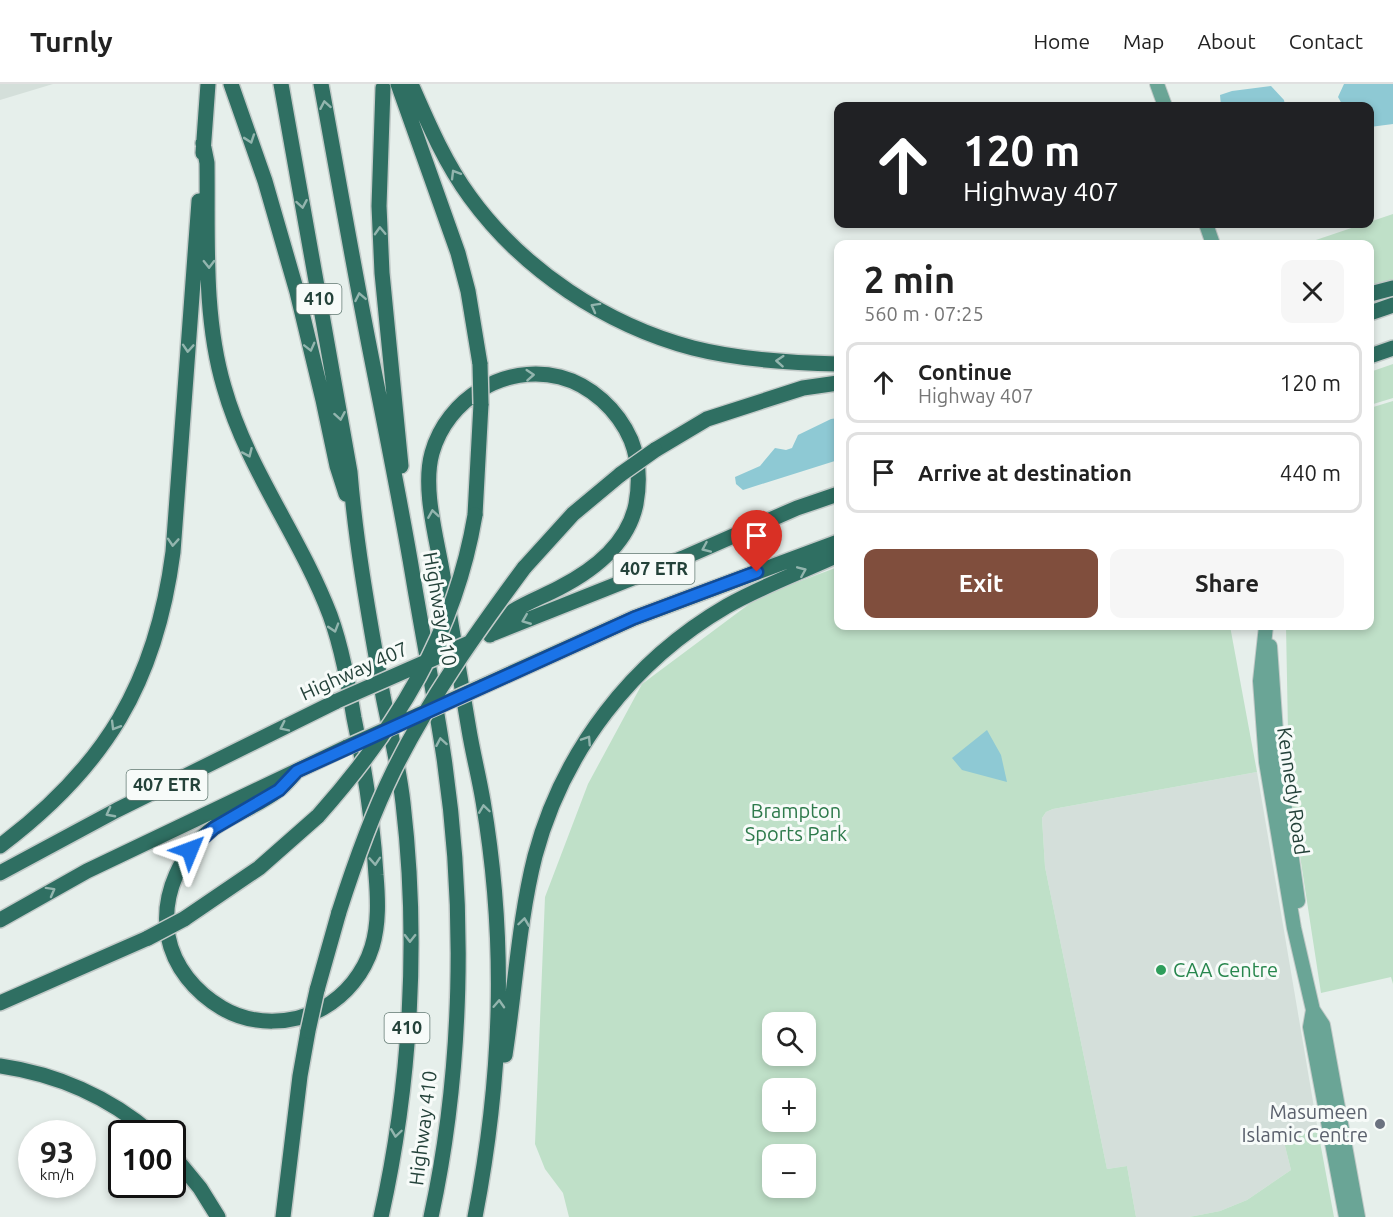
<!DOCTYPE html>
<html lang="en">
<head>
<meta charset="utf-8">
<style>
	body { margin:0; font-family:Ubuntu,sans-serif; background:#f6f6f6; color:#222; height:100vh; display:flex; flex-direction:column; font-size:22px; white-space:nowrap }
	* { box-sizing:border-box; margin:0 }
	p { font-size:20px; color:#767676 }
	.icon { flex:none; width:33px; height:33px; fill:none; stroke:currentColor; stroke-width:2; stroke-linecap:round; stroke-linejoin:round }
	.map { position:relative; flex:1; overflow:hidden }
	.drawer { position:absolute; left:834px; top:156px; width:540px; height:390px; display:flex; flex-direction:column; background:#fff; border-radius:12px; box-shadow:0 3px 9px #0003 }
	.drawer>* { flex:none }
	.top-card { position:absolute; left:834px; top:18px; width:540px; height:126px; border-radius:12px; box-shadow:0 3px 9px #0003; background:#202124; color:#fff; overflow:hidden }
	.fabs { position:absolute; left:762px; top:928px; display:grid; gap:12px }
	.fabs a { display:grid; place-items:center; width:54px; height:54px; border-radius:12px; background:#fff; box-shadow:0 3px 9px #0003; font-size:30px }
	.speed { position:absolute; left:18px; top:1036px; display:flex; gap:12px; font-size:30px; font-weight:700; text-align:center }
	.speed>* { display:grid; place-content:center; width:78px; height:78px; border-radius:50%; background:#fff; box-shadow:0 3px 9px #0003; line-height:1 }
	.speed small { font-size:15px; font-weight:400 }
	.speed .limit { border:3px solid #111; border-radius:9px; background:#fff; color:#111 }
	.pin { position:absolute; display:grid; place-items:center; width:51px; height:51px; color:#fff; margin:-62px -26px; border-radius:50% 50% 50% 0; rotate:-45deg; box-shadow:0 0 6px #0007 }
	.pin .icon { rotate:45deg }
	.me { position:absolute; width:66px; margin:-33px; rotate:46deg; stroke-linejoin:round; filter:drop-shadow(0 0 4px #0008) }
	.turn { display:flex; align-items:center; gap:21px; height:126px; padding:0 30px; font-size:27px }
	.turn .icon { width:78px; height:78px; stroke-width:2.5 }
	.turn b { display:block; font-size:42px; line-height:51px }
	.round { display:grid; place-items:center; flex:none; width:63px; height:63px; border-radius:12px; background:#f6f6f6 }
	.head { display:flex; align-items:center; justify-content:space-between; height:102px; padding:0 30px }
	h1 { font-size:36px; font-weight:700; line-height:45px }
	.primary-button { display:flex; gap:12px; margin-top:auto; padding:12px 30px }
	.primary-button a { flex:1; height:69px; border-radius:12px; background:#804e3d; color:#fff; font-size:24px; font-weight:700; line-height:69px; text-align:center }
	.primary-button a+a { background:#f6f6f6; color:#222 }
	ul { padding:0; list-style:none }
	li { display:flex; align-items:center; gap:18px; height:81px; margin:0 12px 9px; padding:0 18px; border:3px solid #e0e0e0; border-radius:12px }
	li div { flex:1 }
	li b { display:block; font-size:22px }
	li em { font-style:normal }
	header { display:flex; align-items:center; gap:36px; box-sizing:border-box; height:84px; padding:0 30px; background:#fff; border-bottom:2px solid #e0e0e0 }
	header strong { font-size:28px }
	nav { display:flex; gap:33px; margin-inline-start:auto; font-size:21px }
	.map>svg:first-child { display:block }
	.built { fill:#d4dfda }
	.green { fill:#bfe0c8; fill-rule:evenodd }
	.water { fill:#8ec9d4 }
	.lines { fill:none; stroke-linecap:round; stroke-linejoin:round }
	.major-casing { stroke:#c2cac8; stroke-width:16 }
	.highway-casing { stroke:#c2cac8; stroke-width:18 }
	.major { stroke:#6aa596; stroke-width:14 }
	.highway { stroke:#2f6f62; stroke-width:15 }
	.highway-bridge-casing { stroke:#c2cac8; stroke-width:18; stroke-linecap:butt }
	.highway-bridge { stroke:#2f6f62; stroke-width:15 }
	.oneway { stroke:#93b5ae }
	.route-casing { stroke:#114b97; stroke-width:15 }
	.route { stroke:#1a73e8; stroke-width:10 }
	.leisure-dot { fill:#2e9e5b; stroke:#f7fbf9; stroke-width:2 }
	.worship-dot { fill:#6b7280; stroke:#f7fbf9; stroke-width:2 }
	.labels { text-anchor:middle; stroke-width:6; stroke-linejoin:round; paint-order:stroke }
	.shield { fill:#f7fbf9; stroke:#637a73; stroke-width:1.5 }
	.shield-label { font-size:18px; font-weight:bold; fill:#24423a }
	.street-label { font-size:20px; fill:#24423a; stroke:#f7fbf9 }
	.park-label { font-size:20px; fill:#2d7a4b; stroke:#f7fbf9 }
	.leisure-label { font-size:20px; fill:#27864d; stroke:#f7fbf9; text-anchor:start }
	.worship-label { font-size:20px; fill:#5b616d; stroke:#f7fbf9; text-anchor:end }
</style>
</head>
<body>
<header>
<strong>Turnly</strong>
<nav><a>Home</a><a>Map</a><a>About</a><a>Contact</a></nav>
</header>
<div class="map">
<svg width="1393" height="1133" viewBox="0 0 1393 1133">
	<rect width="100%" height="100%" fill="#e6efeb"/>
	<!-- built -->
	<path class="built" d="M0,0H53L0,16Z
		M1257,688L1318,1047L1283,1054L1291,1086L1247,1116L1220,1127L1189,1133H1136L1127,1082L1107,1085L1045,783L1042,734L1046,728L1053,725Z"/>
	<!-- green -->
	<path class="green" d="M1393,130V196L1370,202V160H1304Z
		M1393,280V314L1370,321V288Z
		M1393,317V900L1391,893L1321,909L1289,700L1286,542H1370V324Z
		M838,483V542H1230L1257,688L1053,725L1046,728L1042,734L1045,783L1107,1085L1127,1082L1136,1133H569L563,1109L545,1085L535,1060L545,813L588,700L642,600L760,512ZM772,939H806V972H772ZM772,1005H806V1038H772ZM772,1071H806V1104H772Z
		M1318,1047L1334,1133H1189L1220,1127L1247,1116L1291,1086L1283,1054Z"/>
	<!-- water -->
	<path class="water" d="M1344,0H1393V40L1370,43V22H1343L1338,13Z
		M1271,2L1284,16L1285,21L1282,22H1221L1220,11L1232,7Z
		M838,334V376L743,406L736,400L735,393L760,382L775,364L786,366L792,364L798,351L831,335Z
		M987,646L1001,671L1007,698L962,686L952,674Z"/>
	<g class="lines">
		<defs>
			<path id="major" d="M1157,0L1165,22
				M1206,140L1213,160
				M1266,542L1260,597L1266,678L1294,844L1313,926L1310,943L1346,1133
				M1270,562L1278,676L1298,817
				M1313,926L1323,941L1358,1133"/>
			<path id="highway" d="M231,0L265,97L297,208L323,316L337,382L346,410
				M281,0L350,388C356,463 370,538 383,612C390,647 399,683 403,719C419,855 411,999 381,1133
				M321,0C337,87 352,174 369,261C384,338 400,415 413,493C423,553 435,614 444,674C466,824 463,986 431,1133
				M398,0L458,169L468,207L480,280
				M411,0C428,39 445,79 470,113C523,186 606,241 693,264C740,276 790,279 838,280
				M383,4L379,122L382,189L401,382
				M203,59L207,79C208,153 203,232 224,303C247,385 300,452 330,531C342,564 348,599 354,634C365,686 373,738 376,791C378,815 379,840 372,863C364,889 346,911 323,924C293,941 252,942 222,924C195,908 174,883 168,852C161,810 181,767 215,743C235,729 259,721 278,706C285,701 291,693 297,687
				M203,69L208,0
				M1370,210L1393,204
				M1370,229L1393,221
				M1370,272L1393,264
				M655,366L707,335L803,304L838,299
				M475,431L481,320
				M524,484L573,430L621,390
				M494,549L683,474L797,424L838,410
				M481,603L634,534L838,458
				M0,762C105,683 156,599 173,468L199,117
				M0,789L117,726L337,617
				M184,835L259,784L318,732
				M0,836L87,787L347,663
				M317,906L339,828
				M0,919L148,854
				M505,971C515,906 519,835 535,772C563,667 632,577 727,522C762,502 801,488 838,471
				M0,982C56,990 109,1013 152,1050
				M172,1070L200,1104L218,1133
				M283,1133L300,992L308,947
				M475,1133C502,993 507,858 483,717C479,693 473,670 469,646C460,595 452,543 443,492C437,455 422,405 432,369C447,315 505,279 560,293C591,301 618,326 631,356C639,376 640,398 636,420C628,460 594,486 559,504C544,512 527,518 513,527C504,533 497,543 490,551"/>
		</defs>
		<!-- major casing -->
		<use href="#major" class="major-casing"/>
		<!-- highway casing -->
		<use href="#highway" class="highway-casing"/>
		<!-- major -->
		<use href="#major" class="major"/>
		<!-- highway -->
		<use href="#highway" class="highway"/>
		<defs>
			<path id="highway-bridge" d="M480,280L481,320
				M621,390L655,366
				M337,617L469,559
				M347,663L481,603
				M318,732C397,643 455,550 475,431
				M339,828C354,781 371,733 393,688C429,615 476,549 524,484
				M148,854L184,835
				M308,947L317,906"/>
		</defs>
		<!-- highway-bridge casing -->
		<use href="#highway-bridge" class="highway-bridge-casing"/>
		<!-- highway-bridge -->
		<use href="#highway-bridge" class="highway-bridge"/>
	</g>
	<!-- one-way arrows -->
	<defs><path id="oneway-chevron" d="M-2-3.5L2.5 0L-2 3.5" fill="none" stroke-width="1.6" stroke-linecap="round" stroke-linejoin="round" transform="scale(1.5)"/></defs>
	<g class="oneway">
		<use href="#oneway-chevron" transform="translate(325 21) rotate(-100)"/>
		<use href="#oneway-chevron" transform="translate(250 55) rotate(71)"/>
		<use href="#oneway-chevron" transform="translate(455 90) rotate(-121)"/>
		<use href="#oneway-chevron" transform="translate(302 120) rotate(80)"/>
		<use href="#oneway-chevron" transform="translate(380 147) rotate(-92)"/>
		<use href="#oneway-chevron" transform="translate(209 180) rotate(89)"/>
		<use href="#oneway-chevron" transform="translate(360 213) rotate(-101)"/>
		<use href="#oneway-chevron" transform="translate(595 223) rotate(-151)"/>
		<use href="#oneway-chevron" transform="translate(310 263) rotate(76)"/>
		<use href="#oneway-chevron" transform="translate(188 264) rotate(94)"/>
		<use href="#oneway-chevron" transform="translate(780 277) rotate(-176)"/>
		<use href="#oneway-chevron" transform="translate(530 291) rotate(-4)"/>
		<use href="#oneway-chevron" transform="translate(340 332) rotate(80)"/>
		<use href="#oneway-chevron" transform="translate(248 369) rotate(66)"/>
		<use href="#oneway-chevron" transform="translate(433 430) rotate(-99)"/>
		<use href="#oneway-chevron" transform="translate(173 458) rotate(94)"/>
		<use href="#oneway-chevron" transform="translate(706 464) rotate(156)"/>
		<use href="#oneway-chevron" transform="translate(802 487) rotate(-23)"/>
		<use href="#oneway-chevron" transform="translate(526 536) rotate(158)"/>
		<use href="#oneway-chevron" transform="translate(334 544) rotate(73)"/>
		<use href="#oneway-chevron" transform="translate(115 642) rotate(121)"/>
		<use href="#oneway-chevron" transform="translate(284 643) rotate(154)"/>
		<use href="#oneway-chevron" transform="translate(587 656) rotate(-57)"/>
		<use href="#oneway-chevron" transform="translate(441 658) rotate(-100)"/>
		<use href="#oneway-chevron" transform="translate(484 725) rotate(-98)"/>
		<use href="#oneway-chevron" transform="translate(110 729) rotate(152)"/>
		<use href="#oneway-chevron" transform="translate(375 777) rotate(86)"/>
		<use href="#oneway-chevron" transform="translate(51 807) rotate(-29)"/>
		<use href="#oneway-chevron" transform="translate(524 838) rotate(-82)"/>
		<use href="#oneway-chevron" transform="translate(410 854) rotate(91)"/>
		<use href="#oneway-chevron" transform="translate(499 920) rotate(-87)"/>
		<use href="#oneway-chevron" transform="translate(396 1049) rotate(98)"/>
	</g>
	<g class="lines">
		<defs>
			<path id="route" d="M190,766L214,744L279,706L297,687L634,534L757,488"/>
		</defs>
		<!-- route casing -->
		<use href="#route" class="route-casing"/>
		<!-- route -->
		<use href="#route" class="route"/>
	</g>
	<!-- markers -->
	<circle class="leisure-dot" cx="1161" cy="886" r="6"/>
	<circle class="worship-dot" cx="1380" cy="1040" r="6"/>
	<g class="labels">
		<!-- shield labels -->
		<g class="shield">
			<rect x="296.5" y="200" width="45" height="30" rx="4.5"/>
			<rect x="613.5" y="470" width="81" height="30" rx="4.5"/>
			<rect x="126.5" y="686" width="81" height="30" rx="4.5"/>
			<rect x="384.5" y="929" width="45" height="30" rx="4.5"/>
		</g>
		<g class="shield-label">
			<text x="319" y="221">410</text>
			<text x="654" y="491">407 ETR</text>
			<text x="167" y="707">407 ETR</text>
			<text x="407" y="950">410</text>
		</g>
		<!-- street labels -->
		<g class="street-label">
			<text transform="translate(440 525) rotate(80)" y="7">Highway 410</text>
			<text transform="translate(354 587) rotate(-24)" y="7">Highway 407</text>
			<text transform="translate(1293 707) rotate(82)" y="7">Kennedy Road</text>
			<text transform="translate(423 1044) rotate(-83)" y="7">Highway 410</text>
		</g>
		<!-- park labels -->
		<g class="park-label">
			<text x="796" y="734">Brampton<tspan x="796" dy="23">Sports Park</tspan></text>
		</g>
		<!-- leisure labels -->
		<g class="leisure-label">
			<text x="1173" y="893">CAA Centre</text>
		</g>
		<!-- worship labels -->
		<g class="worship-label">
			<text x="1368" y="1035">Masumeen<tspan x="1368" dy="23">Islamic Centre</tspan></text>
		</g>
	</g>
</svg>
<div class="fabs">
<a><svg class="icon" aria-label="search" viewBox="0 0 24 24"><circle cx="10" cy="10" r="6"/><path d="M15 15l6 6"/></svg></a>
<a>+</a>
<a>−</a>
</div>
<div class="speed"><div>93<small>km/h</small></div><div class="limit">100</div></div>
<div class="pin" style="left:757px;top:488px;background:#d93025"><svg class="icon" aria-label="arrive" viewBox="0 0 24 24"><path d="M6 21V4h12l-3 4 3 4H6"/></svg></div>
<svg class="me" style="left:190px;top:766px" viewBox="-20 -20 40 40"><path d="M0-17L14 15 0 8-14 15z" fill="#1a73e8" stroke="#fff" stroke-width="4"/></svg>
<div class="top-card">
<div class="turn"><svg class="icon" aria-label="ahead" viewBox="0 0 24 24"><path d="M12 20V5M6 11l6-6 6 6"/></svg><div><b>120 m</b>Highway 407</div></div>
</div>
<section class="drawer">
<div class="head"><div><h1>2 min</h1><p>560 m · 07:25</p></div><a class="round"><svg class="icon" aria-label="close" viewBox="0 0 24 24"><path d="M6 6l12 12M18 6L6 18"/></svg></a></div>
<ul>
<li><svg class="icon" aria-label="ahead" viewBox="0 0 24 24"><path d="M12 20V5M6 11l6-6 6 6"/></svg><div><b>Continue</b><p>Highway 407</p></div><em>120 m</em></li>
<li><svg class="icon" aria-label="arrive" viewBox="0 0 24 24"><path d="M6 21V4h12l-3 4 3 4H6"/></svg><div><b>Arrive at destination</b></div><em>440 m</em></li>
</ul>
<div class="primary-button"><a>Exit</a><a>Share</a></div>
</section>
</div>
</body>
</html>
